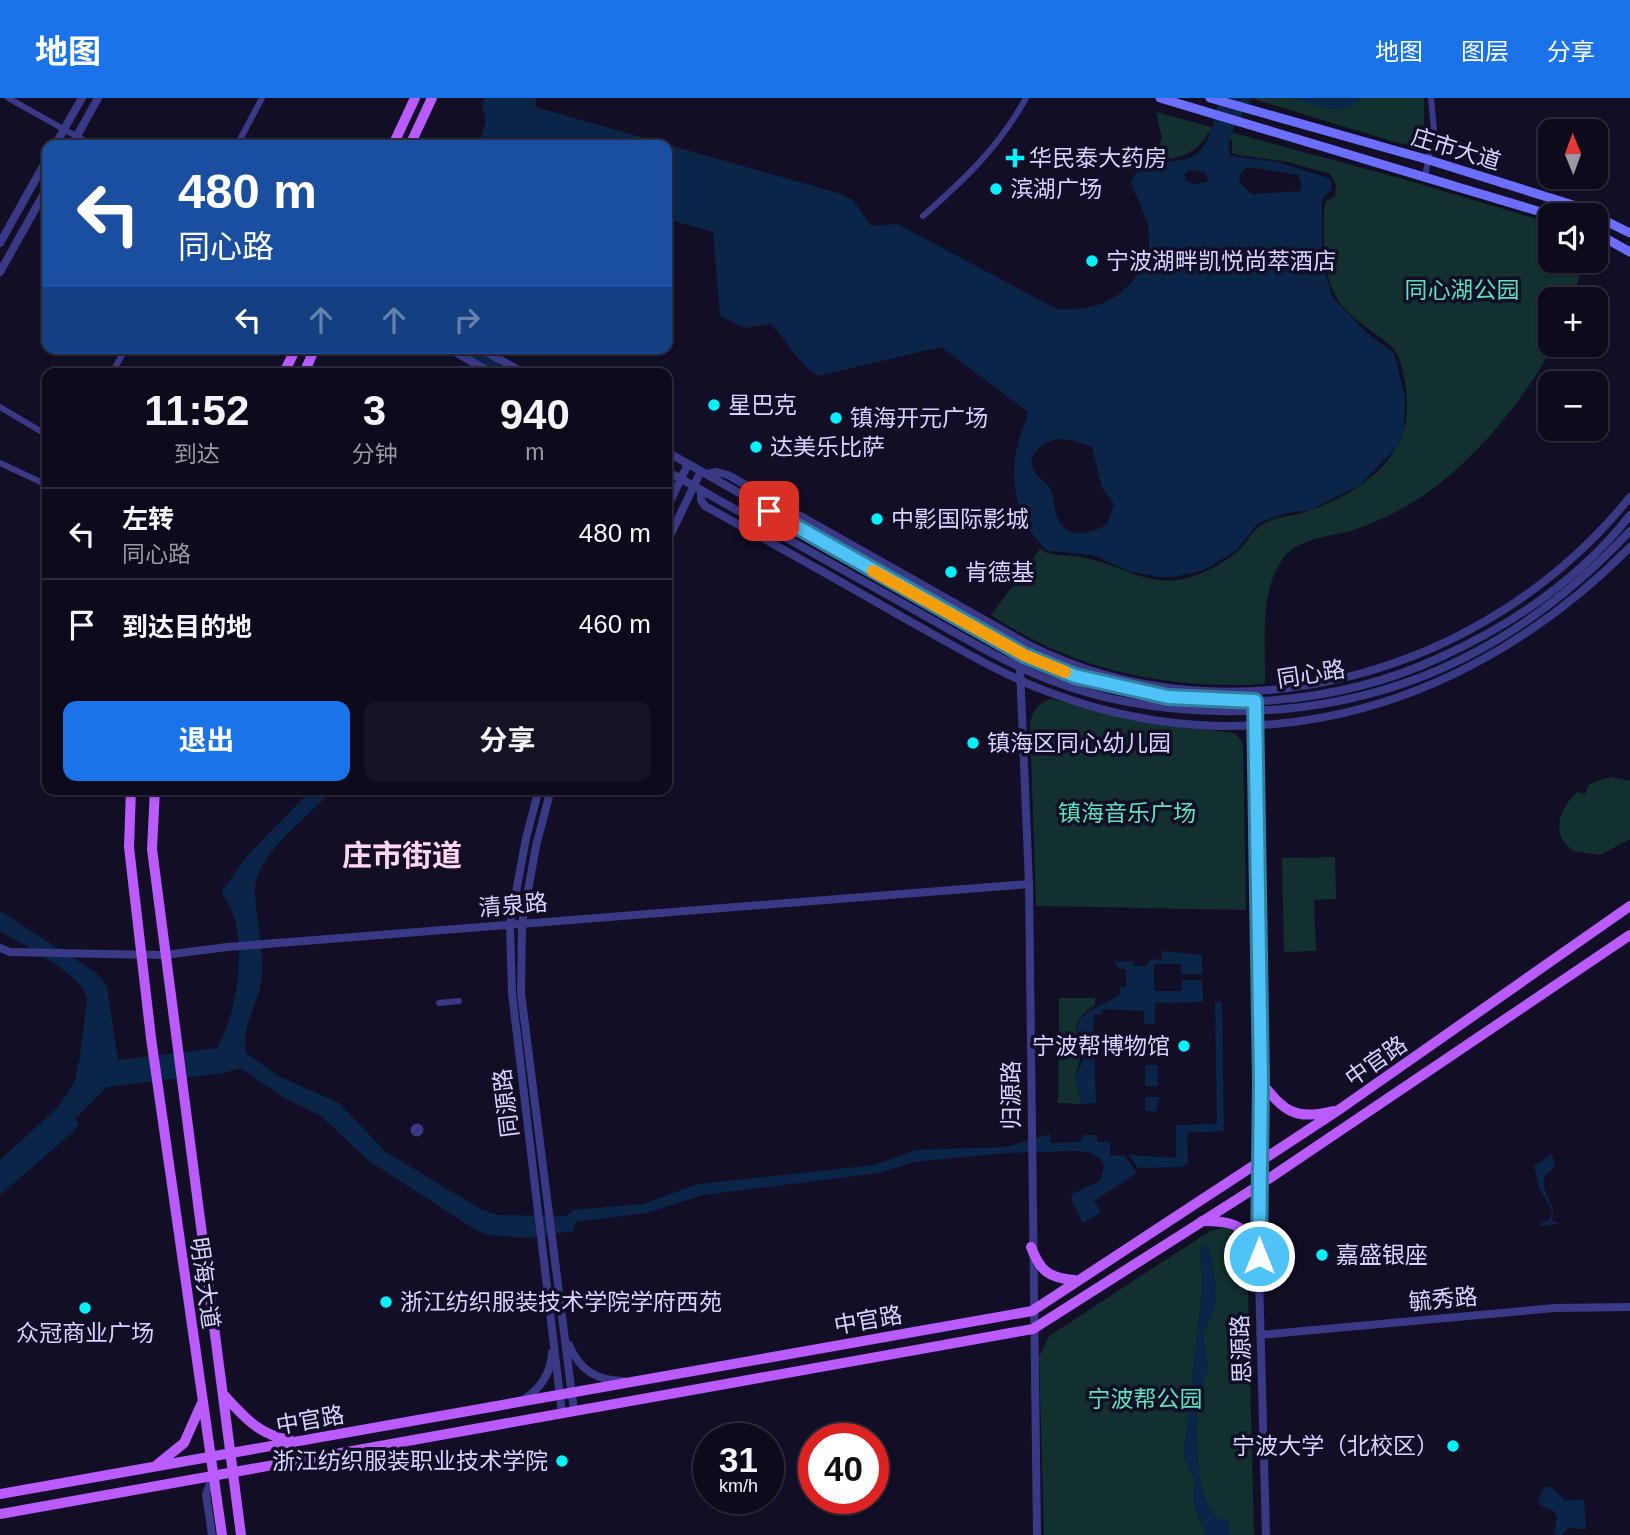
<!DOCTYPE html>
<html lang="zh">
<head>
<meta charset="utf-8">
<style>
	body { margin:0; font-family:Arial,"Noto Sans SC",sans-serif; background:#161325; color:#f1f3f6; height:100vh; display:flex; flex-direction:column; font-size:26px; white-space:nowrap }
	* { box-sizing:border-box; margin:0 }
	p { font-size:23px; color:#9a9aa3 }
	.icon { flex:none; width:38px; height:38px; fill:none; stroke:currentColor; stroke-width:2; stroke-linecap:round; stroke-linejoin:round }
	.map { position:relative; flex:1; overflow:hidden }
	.panel { position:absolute; left:42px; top:270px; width:630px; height:427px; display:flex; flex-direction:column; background:#0d0a1c; border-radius:14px; box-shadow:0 2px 5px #0004,0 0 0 2px #2d2b3b }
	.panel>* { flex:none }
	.hud { position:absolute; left:42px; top:42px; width:630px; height:214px; border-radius:14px; box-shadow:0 2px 5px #0004,0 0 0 2px #2d2b3b; background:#1a4fa0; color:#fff; overflow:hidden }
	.needle { width:46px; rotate:359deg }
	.buttons { position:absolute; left:1538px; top:21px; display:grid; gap:14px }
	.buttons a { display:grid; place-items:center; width:70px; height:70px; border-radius:14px; background:#0d0a1c; box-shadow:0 2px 5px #0004,0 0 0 2px #2d2b3b; font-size:35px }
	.speed { position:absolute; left:693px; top:1325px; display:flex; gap:14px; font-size:35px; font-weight:700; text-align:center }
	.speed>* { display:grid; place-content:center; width:91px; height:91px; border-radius:50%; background:#0d0a1c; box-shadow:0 2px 5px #0004,0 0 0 2px #2d2b3b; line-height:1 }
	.speed small { font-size:18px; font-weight:400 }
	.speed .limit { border:10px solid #d22; background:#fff; color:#111 }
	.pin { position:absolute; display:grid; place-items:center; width:60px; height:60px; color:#fff; margin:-30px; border-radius:14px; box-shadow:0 4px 10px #0006 }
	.me { position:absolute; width:77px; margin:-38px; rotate:0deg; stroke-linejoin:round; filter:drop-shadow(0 0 5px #0008) }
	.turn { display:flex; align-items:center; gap:24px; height:147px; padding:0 21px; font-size:32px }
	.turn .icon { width:91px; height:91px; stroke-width:2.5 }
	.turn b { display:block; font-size:49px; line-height:60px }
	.lanes { display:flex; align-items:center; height:66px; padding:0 21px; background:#0003; justify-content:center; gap:35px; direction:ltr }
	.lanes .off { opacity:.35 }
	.eta { display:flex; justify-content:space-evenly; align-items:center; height:119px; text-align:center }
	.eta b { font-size:42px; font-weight:700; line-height:49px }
	.cta { display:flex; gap:14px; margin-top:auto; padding:14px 21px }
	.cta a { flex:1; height:80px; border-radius:14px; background:#1a73e8; color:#fff; font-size:28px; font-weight:700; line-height:80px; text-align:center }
	.cta a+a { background:#161325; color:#f1f3f6 }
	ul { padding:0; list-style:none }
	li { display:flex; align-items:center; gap:21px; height:91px; padding:0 21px; border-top:2px solid #2d2b3b }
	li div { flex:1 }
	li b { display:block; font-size:26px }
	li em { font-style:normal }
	header { display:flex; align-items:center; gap:42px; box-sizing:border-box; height:98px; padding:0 35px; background:#1a73e8; color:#fff }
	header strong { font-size:33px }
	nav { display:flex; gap:38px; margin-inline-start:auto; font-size:24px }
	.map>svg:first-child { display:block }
	.green { fill:#11302e }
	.water { fill:#0b2549; fill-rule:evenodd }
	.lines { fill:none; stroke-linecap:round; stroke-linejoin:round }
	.minor { stroke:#393986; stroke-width:6 }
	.tertiary { stroke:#393986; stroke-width:8 }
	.secondary { stroke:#6b6eff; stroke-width:9 }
	.primary { stroke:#b95bff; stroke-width:10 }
	.tertiary-bridge { stroke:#393986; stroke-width:8 }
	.route-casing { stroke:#337fa1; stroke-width:18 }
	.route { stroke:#4fc3f7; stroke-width:12 }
	.slow { stroke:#f59e0b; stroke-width:12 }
	.poi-dot { fill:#00f2ff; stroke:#110e26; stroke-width:2.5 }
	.labels { text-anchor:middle; stroke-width:7; stroke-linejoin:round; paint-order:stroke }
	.street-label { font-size:23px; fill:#d6d4ff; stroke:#110e26 }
	.poi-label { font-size:23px; fill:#d6d4ff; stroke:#110e26; text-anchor:start }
	.park-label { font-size:23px; fill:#5ce2ba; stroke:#110e26 }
	.district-label { font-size:30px; font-weight:bold; fill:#ffd6f2; stroke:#110e26 }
</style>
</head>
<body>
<header>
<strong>地图</strong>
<nav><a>地图</a><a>图层</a><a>分享</a></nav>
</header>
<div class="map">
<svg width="1630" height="1437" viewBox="0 0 1630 1437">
	<rect width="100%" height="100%" fill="#110e26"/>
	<!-- green -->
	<path class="green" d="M1250,0H1424V32L1411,47L1398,45Z
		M1156,14L1403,81L1550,125V163H1585L1572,201H1550C1550,215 1554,236 1550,248C1545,268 1529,287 1518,303C1476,359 1427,406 1359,430C1338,438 1300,439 1285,458C1258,492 1266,545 1265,586C1167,592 1073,572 991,517L1040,451C1054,460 1070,456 1086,460C1121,467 1148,490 1188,480C1205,475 1226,464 1239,452C1247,445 1251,434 1260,428C1274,418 1291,419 1305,414C1354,398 1408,364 1407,307C1407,291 1403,258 1390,247C1373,232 1351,222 1338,202C1321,173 1324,141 1324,109L1326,103L1335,98L1336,87L1330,76L1288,64L1239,57L1232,55V42L1208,35C1194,60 1176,60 1149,64L1162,41Z
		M1051,601L1152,625L1235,635L1243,645L1246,812L1036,808L1030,625C1033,612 1038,605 1051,601Z
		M1610,679L1630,683V741L1600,757L1573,753C1550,736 1559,711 1577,694L1585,696L1589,686Z
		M1335,759L1336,801L1314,802L1316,853L1284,854L1282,760Z
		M1059,900H1095V907C1080,916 1072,926 1079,943H1059Z
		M1063,950H1083L1075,979L1082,1006L1058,1005L1059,959L1062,957Z
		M1225,1129L1239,1133L1247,1150L1254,1437H1044L1039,1259L1049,1238L1210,1133Z"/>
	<!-- water -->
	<path class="water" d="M485,0H536L535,9L838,95L853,102L871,128L897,126L1057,211C1107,213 1124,198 1150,159L1148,125L1131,85C1142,52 1180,74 1201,52C1213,38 1215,17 1219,0H1252C1245,14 1221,43 1231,58L1278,64L1331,81L1332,91L1322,101V165L1333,200L1367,235L1394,255L1405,299L1404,333L1396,350L1360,387L1310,412L1287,415L1258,425L1237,452L1204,472L1173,479H1158L1128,473L1093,457L1048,453C1017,426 1008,384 1018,346C1020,334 1026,326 1028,314L941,249L818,278C802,270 785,241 771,226L745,230L720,218L713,134L667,121V47H479L486,23L482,7ZM1247,69L1298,77L1301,86L1300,93L1252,96L1239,84L1240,76ZM1189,72L1206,75L1208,84L1193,86L1185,82V76ZM1056,341L1072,342L1092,349L1102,390L1114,406L1107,426C1090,437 1065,442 1057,419C1054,410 1054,401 1051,392C1048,385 1041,382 1036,376C1023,358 1042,346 1056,341Z
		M1291,0H1361C1347,22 1312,5 1291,0Z
		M474,250H504L497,275H468Z
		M312,691H334C311,716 256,756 255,791C255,819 264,848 262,877C260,904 240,929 246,955L278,978L339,1005L386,1054L482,1112L497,1117L566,1118L573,1112L643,1106L698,1086L875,1067L916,1052L1006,1049L1050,1036V1045L1079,1044L1084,1037H1097V1044H1110V1057L1125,1058L1137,1075L1094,1103L1101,1114L1083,1125L1071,1102L1072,1096L1100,1083L1104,1068L1101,1061L1089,1054L1075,1053L1005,1055L914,1064L879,1075L703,1097L646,1115L576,1124L573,1133L525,1140L488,1137L473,1130L369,1063L320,1017L286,1001L240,970L224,975L107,989L75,1021L79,1025L74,1033L0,1097V1062L57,1010L68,995L75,981L80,959L87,901C86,878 21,846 0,833V813L98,876L107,889L118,962L217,950C239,913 251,830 222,796L223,792L246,759Z
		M1162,853L1202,857V876H1181V866H1154V893H1181L1182,882H1202L1203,904L1155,905V926H1144V913L1102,911V916L1093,917L1096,1005L1083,1006L1075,980L1084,959L1083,944L1077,932L1080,921L1089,913L1120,897V889H1126V871H1119L1114,864L1133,863L1134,868H1146L1150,862L1162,861Z
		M1215,904H1222L1224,1033L1187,1035L1188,1065L1182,1069L1138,1070L1129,1057L1176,1060V1027L1217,1026Z
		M1143,937H1156L1157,957L1144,958Z
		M1145,967H1157L1158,988H1145Z
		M1145,999H1160L1156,1013H1145Z
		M1552,1056L1555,1067C1552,1073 1545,1075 1544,1081C1541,1097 1557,1103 1552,1123L1560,1126L1540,1128L1542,1124L1550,1122L1552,1112L1539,1090L1534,1068Z
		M1207,1146C1214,1158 1218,1200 1214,1213C1211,1222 1205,1227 1204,1237C1203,1250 1210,1261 1207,1274C1205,1283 1200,1290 1199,1299C1195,1326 1195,1399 1216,1418C1220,1422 1225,1422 1230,1424V1437H1206L1193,1407L1195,1382L1183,1359L1202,1191L1200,1150Z
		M1545,1389H1551L1566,1403L1584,1401L1586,1431L1568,1430L1561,1437L1554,1436L1557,1419L1554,1413L1541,1408L1538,1402Z"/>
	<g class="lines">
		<!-- minor -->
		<path class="minor" d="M8,0L92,47
			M237,47L262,0
			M1425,78L1434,32L1431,0
			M923,118C964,82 999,49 1026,0
			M112,275L126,250
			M0,309L47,337
			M0,365L47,387
			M439,905L459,903
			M413.5 1032a3.5 3.5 0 1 1 7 0a3.5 3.5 0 1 1-7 0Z"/>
		<!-- tertiary -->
		<path class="tertiary" d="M55,47L82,0
			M72,47L98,0
			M0,145L47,61
			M0,174L47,90
			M448,250L492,275
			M479,250L524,275
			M667,354C751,401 833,450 916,497C968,526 1020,559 1076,578C1193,618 1329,611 1441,559C1513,526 1581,480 1630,417
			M667,373C745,417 823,461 902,505C951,532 998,562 1050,582C1104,603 1161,612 1219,613C1383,617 1519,552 1630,433
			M706,376L717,374L728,377L1027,546C1233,651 1490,574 1630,399
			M701,392V402L705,408C772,445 838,482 904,520C953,547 1001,577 1054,596C1266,674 1476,604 1630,449
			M667,410L688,366
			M667,444L701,373
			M1024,557L1020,570L1029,786L1037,1437
			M1255,625L1261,984L1259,1161
			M539,691L526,740L510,827L512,895L562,1315
			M551,691L536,748L522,826L521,895L574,1313
			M0,850L10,854
			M105,856L165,857L227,849L1029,786
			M1259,1178L1266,1437
			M1260,1237L1555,1210L1630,1209
			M569,1247C580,1272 595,1282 623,1283
			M523,1302C540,1291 551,1275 552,1255
			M212,1437L206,1396L214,1376"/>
		<!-- secondary -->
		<path class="secondary" d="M1160,0L1551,117
			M1210,0L1429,62L1573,107L1630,135
			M1596,135L1630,154"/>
		<!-- primary -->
		<path class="primary" d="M393,47L415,0
			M410,47L432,0
			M284,275L296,250
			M304,275L315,250
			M131,691L129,749L151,940L222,1437
			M155,691L152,751L241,1437
			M1261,984C1284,1013 1295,1023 1333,1013
			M1202,1123C1250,1122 1254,1139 1259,1182
			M1031,1149C1040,1173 1049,1180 1074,1182
			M224,1297C244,1319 259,1337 290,1342
			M158,1366L184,1345L201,1307
			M0,1396L1032,1213L1340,1011L1630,808
			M0,1416L1033,1231L1258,1088L1630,837"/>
		<!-- tertiary-bridge -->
		<path class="tertiary-bridge" d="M10,854L105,856"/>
	</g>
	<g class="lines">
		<defs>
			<path id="route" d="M769,413L1024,557L1075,578L1168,599L1255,603L1261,984L1259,1158"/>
		</defs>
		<!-- route casing -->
		<use href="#route" class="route-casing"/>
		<!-- route -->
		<use href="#route" class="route"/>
		<!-- slow -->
		<path class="slow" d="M873,473L1024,557L1065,574"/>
	</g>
	<!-- markers -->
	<g class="poi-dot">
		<path d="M1011.5 49.5h7v7h7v7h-7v7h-7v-7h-7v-7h7z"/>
		<circle cx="996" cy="91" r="7"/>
		<circle cx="1092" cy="163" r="7"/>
		<circle cx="714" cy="307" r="7"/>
		<circle cx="836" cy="320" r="7"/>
		<circle cx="756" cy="349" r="7"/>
		<circle cx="877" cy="421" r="7"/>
		<circle cx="951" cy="474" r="7"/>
		<circle cx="973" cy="645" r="7"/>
		<circle cx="1184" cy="948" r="7"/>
		<circle cx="1322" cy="1157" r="7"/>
		<circle cx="386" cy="1204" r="7"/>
		<circle cx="85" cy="1210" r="7"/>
		<circle cx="1453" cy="1348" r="7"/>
		<circle cx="562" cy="1363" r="7"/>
	</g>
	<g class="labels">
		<!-- street labels -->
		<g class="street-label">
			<text transform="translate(1456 51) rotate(17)" y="8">庄市大道</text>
			<text transform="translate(1311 576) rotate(-9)" y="8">同心路</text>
			<text transform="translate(513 807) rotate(-5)" y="8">清泉路</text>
			<text transform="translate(1376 963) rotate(-35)" y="8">中官路</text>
			<text transform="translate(1011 997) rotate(-90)" y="8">归源路</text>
			<text transform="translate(506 1005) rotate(-97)" y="8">同源路</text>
			<text transform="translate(205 1185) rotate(82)" y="8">明海大道</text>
			<text transform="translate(1443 1201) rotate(-5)" y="8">毓秀路</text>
			<text transform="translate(868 1222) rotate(-10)" y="8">中官路</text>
			<text transform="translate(1241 1251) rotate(-92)" y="8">思源路</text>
			<text transform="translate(310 1322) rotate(-10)" y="8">中官路</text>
		</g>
		<!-- poi labels -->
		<g class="poi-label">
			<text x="1029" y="68">华民泰大药房</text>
			<text x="1010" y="99">滨湖广场</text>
			<text x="1106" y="171">宁波湖畔凯悦尚萃酒店</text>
			<text x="728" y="315">星巴克</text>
			<text x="850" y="328">镇海开元广场</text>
			<text x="770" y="357">达美乐比萨</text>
			<text x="891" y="429">中影国际影城</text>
			<text x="965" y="482">肯德基</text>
			<text x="987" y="653">镇海区同心幼儿园</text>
			<text x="1170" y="956" text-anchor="end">宁波帮博物馆</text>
			<text x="1336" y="1165">嘉盛银座</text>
			<text x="400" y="1212">浙江纺织服装技术学院学府西苑</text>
			<text x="85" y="1243" text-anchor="middle">众冠商业广场</text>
			<text x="1439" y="1356" text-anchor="end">宁波大学（北校区）</text>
			<text x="548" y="1371" text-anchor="end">浙江纺织服装职业技术学院</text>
		</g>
		<!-- park labels -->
		<g class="park-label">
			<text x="1462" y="200">同心湖公园</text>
			<text x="1127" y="723">镇海音乐广场</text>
			<text x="1145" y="1309">宁波帮公园</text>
		</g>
		<!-- district labels -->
		<g class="district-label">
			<text x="402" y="768">庄市街道</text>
		</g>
	</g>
</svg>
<div class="buttons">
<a><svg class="needle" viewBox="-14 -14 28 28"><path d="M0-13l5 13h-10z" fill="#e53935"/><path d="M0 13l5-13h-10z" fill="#9a9aa3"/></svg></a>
<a><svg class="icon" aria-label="sound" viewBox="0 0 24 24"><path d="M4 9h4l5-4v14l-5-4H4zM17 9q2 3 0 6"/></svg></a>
<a>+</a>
<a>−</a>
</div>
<div class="speed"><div>31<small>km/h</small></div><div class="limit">40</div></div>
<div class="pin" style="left:769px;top:413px;background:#d93025"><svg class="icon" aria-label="arrive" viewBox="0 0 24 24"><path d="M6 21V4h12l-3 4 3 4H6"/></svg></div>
<svg class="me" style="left:1259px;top:1158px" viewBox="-20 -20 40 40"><circle r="17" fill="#4fc3f7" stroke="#fff" stroke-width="3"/><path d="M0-11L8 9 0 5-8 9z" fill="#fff"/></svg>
<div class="hud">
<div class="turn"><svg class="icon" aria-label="left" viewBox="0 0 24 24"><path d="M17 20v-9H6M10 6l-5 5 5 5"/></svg><div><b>480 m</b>同心路</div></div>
<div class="lanes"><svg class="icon" aria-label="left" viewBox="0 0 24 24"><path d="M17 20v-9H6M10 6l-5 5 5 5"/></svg><svg class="icon off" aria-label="ahead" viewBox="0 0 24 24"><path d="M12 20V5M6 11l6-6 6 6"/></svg><svg class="icon off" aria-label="ahead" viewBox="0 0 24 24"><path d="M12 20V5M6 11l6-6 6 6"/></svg><svg class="icon off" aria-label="right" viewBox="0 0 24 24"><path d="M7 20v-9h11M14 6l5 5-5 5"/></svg></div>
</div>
<section class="panel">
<div class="eta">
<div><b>11:52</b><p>到达</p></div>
<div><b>3</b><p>分钟</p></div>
<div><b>940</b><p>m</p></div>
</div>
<ul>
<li><svg class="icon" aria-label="left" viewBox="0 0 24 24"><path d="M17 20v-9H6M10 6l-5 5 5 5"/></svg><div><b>左转</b><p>同心路</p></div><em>480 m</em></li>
<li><svg class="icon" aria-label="arrive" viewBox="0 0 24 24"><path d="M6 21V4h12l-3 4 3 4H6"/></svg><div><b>到达目的地</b></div><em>460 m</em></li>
</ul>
<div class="cta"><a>退出</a><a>分享</a></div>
</section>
</div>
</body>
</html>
